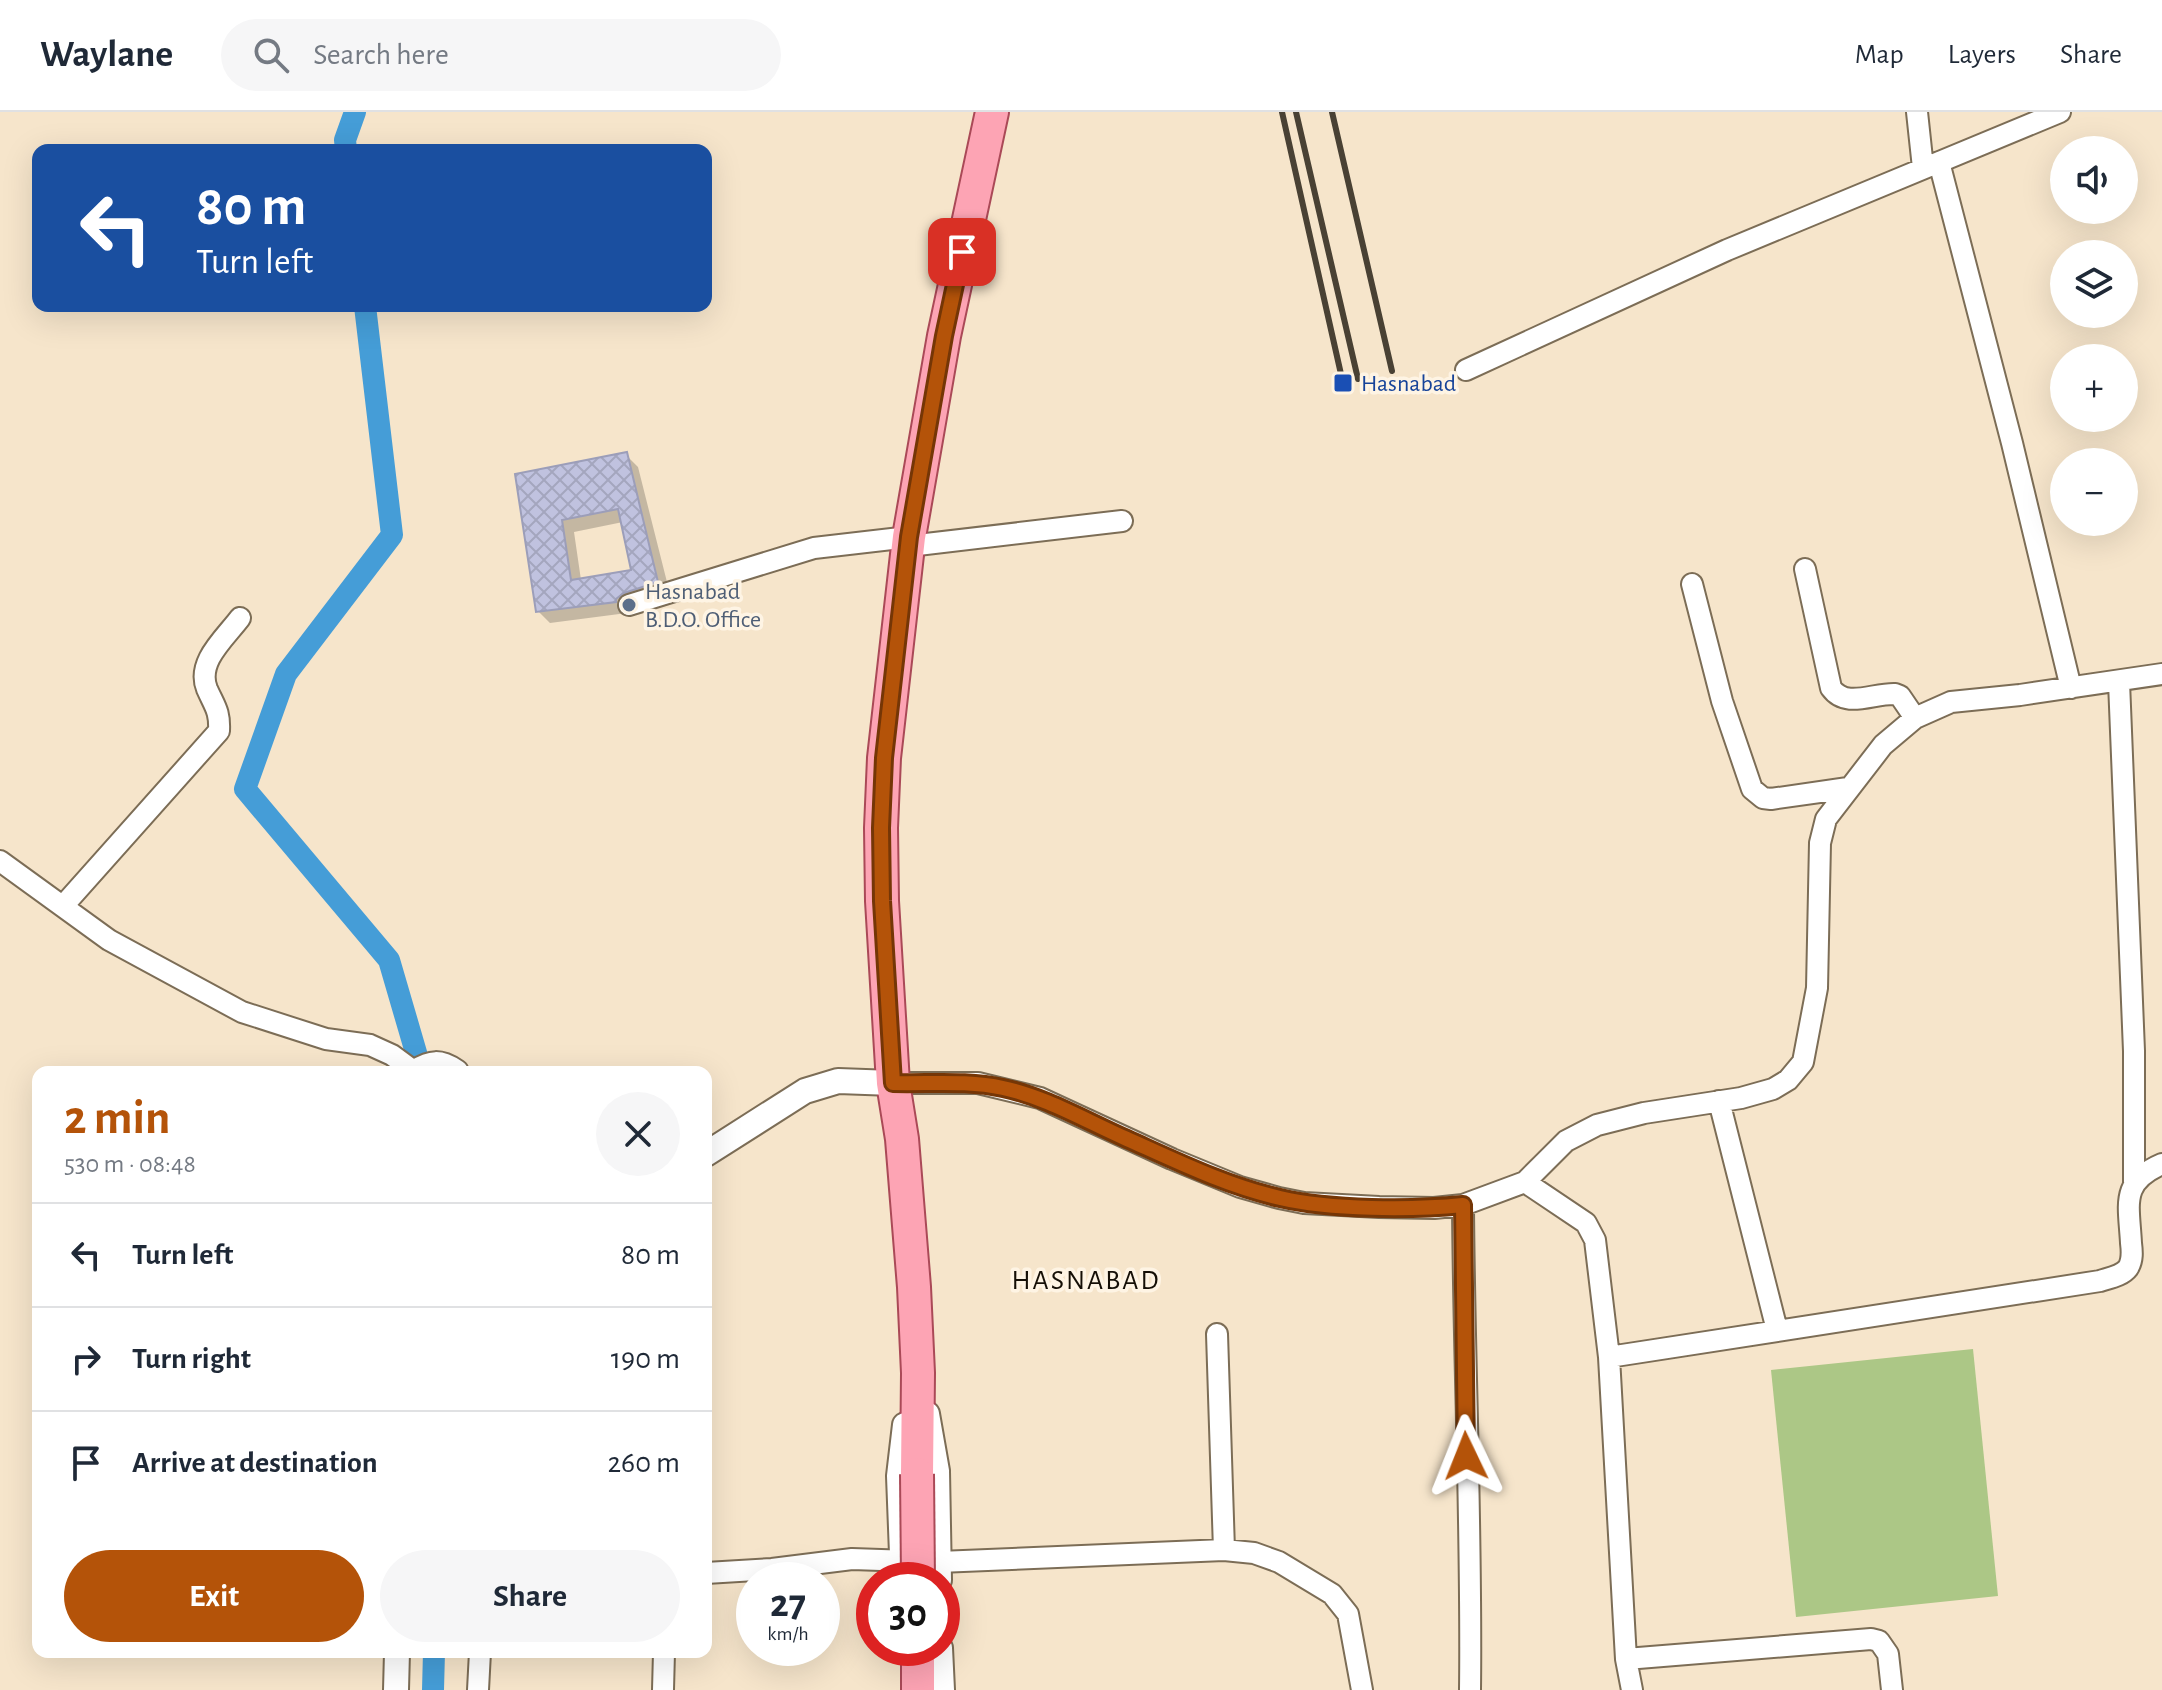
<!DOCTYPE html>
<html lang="en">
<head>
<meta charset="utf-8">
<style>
	body { margin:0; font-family:"Alegreya Sans",sans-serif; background:#f6f6f7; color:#1f2937; height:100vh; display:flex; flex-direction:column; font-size:30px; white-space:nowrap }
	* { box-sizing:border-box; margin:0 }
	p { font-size:26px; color:#747a83 }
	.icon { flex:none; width:44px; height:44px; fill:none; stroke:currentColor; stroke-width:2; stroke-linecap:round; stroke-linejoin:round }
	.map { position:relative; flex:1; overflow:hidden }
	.side { position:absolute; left:32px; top:954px; width:680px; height:592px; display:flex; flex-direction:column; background:#fff; border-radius:16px; box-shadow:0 8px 32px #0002 }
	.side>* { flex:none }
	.banner { position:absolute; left:32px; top:32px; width:680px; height:168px; border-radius:16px; box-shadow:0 8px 32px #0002; background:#1a4fa0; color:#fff; overflow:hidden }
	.tools { position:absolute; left:2050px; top:24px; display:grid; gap:16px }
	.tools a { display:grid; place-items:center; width:88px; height:88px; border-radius:50%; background:#fff; box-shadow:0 8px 32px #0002; font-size:40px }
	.speed { position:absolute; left:736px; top:1450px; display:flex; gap:16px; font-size:40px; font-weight:700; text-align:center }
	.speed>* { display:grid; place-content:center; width:104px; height:104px; border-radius:50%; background:#fff; box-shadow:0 8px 32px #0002; line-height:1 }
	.speed small { font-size:20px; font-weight:400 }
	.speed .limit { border:12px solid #d22; background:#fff; color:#111 }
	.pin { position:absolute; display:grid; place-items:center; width:68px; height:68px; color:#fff; margin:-34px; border-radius:16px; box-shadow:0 4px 12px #0006 }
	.me { position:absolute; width:88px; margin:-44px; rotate:358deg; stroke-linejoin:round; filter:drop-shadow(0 0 6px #0008) }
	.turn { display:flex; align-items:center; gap:28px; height:168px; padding:0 32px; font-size:36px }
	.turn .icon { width:104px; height:104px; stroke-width:2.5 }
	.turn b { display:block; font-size:56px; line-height:68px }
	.round { display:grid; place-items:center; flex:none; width:84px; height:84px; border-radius:42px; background:#f6f6f7 }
	.summary { display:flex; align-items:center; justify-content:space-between; height:136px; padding:0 32px }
	h1 { font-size:48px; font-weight:600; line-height:60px; color:#b45309 }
	.button { display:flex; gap:16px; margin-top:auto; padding:16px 32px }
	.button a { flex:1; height:92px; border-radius:48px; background:#b45309; color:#fff; font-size:32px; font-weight:600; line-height:92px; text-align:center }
	.button a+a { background:#f6f6f7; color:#1f2937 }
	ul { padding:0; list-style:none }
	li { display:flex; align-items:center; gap:24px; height:104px; padding:0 32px; border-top:2px solid #e0e1e3 }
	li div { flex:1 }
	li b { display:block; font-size:30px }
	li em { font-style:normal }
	header { display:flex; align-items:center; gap:48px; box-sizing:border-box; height:112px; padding:0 40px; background:#fff; border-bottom:2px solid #e0e1e3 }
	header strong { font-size:38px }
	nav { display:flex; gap:44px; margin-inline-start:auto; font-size:28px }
	.search { width:560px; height:72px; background:#f6f6f7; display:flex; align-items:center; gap:20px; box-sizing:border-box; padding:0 28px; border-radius:44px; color:#747a83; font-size:30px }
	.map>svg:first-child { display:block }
	.park { fill:#acc786 }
	.shadow { fill:#0003; fill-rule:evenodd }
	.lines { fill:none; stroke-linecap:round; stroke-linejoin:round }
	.canal { stroke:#459dd7; stroke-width:22 }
	.building { fill:url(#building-cross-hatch); stroke:#9c9eb9; stroke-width:2; fill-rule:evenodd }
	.minor-casing { stroke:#7c6d56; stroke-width:24 }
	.tertiary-casing { stroke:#7c6d56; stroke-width:28 }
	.primary-casing { stroke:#aa4957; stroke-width:36 }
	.minor { stroke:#fff; stroke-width:20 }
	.tertiary { stroke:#fff; stroke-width:24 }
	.primary { stroke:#fda4b4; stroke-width:32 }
	.rail { stroke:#494134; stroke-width:6 }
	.primary-bridge-casing { stroke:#aa4957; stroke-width:36; stroke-linecap:butt }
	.primary-bridge { stroke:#fda4b4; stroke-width:32 }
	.route-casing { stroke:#753606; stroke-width:20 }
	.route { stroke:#b45309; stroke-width:14 }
	.transit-dot { fill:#1a4fb4; stroke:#fef4e4; stroke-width:3 }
	.service-dot { fill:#5c6f8a; stroke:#fef4e4; stroke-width:3 }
	.labels { text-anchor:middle; stroke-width:7; stroke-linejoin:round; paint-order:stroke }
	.transit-label { font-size:24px; fill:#164399; stroke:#fef4e4; text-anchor:start }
	.service-label { font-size:24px; fill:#4e5e75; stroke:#fef4e4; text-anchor:start }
	.quarter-label { font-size:28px; letter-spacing:2px; fill:#150f06; stroke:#fef4e4 }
</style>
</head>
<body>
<header>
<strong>Waylane</strong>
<div class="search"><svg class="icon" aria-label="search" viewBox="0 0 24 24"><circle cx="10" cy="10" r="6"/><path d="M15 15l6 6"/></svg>Search here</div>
<nav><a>Map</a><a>Layers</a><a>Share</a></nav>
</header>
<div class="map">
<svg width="2162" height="1578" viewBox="0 0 2162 1578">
	<defs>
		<pattern id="building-cross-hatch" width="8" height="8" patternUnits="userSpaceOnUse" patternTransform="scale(2)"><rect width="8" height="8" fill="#c0c2df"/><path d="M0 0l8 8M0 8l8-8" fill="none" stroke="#a4a6be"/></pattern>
	</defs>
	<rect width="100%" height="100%" fill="#f6e5cb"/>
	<!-- park -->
	<path class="park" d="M1973,1237L1998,1484L1796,1505L1771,1258Z"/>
	<!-- shadow -->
	<path class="shadow" d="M626,343L638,355L670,482L627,501L550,511L538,499L517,364ZM623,410L634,460L581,468L574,420Z"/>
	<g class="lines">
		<!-- canal -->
		<path class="canal" d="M346,38L345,28L355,0
			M365,194L392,423L286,562L245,677L389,848L417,944
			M433,1578L434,1540"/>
	</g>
	<!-- building -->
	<path class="building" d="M627,340L658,470L624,481L616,487V490L536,500L515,362ZM618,397L631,458L571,468L562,408Z"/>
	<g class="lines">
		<defs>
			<path id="minor" d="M1917,0L1923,56
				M1939,50L2012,331L2071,576
				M1466,258L1727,138L2060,0
				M909,434L1122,409
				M1805,457L1831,576C1846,597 1873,581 1895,582L1900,584L1915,606
				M1692,472L1722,589L1752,677L1763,686L1771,687L1848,676
				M629,493L814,436L909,425
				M2119,570L2134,939V1070
				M0,749L109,828L242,900L326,927L370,933L392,943L415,960
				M63,794L219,619C220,599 215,595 207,577C196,550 225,526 240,506
				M893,971H978L1040,986L1172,1047L1240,1075L1279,1086L1304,1091L1379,1095L1434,1096L1463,1093L1525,1070L1566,1029L1597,1013L1644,1001L1741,986L1773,977L1788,968L1803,950L1817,876L1820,731L1826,707L1883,633L1915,606L1951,590L2020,583L2162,562
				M1719,989L1777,1218
				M1525,1070L1586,1111L1595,1128L1609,1245L1626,1547L1632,1578
				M1463,1093C1464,1255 1472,1416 1470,1578
				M1217,1222L1224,1438
				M1609,1245L2100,1169C2109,1166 2122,1164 2128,1156C2133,1148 2132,1139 2131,1131C2129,1092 2120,1070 2162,1052
				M706,1461L772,1457L852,1447L939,1450L1224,1438L1254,1441L1279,1450L1332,1482L1348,1502L1362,1578
				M1626,1547L1871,1527L1879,1529L1888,1542L1892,1578
				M478,1578L480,1540
				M663,1578L664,1540"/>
			<path id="tertiary" d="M415,960C431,950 440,949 456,960
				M706,1042L805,979L838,969L893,971
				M927,1302L937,1359L939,1468
				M903,1468L899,1364L905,1313
				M940,1536L942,1578
				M396,1578L397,1540"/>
			<path id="primary" d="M917,1362L918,1261L914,1175L902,1027L893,971L882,789L881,716L884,646L909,425L944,224L992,0
				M918,1536V1578"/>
		</defs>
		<!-- minor casing -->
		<use href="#minor" class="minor-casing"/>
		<!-- tertiary casing -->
		<use href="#tertiary" class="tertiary-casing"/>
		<!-- primary casing -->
		<use href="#primary" class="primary-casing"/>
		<!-- minor -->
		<use href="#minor" class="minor"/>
		<!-- tertiary -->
		<use href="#tertiary" class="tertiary"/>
		<!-- primary -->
		<use href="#primary" class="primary"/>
		<!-- rail -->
		<path class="rail" d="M1282,0L1343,271
			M1296,0L1358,267
			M1332,0L1392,259"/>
		<defs>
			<path id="primary-bridge" d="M917,1362L918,1468"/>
		</defs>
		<!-- primary-bridge casing -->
		<use href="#primary-bridge" class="primary-bridge-casing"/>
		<!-- primary-bridge -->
		<use href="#primary-bridge" class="primary-bridge"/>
	</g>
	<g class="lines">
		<defs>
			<path id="route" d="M962,140L944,224L909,425L884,646L881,716L882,789L893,971C930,972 967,968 1003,976C1046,985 1086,1009 1127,1027C1176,1049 1227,1074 1280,1086C1331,1098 1412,1098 1463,1093L1466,1344"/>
		</defs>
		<!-- route casing -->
		<use href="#route" class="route-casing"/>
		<!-- route -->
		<use href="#route" class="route"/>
	</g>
	<!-- markers -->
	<rect class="transit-dot" x="1333" y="261" width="20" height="20" rx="4"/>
	<circle class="service-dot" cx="629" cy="493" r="8"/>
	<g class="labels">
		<!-- transit labels -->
		<g class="transit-label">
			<text x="1361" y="279">Hasnabad</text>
		</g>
		<!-- service labels -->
		<g class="service-label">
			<text x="645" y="487">Hasnabad<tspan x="645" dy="28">B.D.O. Office</tspan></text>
		</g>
		<!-- quarter labels -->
		<g class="quarter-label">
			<text x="1086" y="1177">HASNABAD</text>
		</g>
	</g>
</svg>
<div class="tools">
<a><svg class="icon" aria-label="sound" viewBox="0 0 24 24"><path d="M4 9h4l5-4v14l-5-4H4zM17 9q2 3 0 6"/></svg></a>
<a><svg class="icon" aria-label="layers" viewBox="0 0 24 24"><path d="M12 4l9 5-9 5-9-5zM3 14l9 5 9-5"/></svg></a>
<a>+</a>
<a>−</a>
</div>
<div class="speed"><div>27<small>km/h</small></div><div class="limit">30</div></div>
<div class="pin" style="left:962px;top:140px;background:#d93025"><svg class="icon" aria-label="arrive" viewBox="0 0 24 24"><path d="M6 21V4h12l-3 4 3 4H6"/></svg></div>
<svg class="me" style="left:1466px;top:1344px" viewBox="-20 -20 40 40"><path d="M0-17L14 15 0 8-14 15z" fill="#b45309" stroke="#fff" stroke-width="4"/></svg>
<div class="banner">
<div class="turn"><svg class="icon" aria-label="left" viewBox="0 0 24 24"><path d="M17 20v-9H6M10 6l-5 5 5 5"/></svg><div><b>80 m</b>Turn left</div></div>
</div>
<section class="side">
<div class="summary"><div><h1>2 min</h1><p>530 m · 08:48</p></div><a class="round"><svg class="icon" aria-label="close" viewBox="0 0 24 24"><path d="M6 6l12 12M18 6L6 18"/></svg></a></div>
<ul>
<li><svg class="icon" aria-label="left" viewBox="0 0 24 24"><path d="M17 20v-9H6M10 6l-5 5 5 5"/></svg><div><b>Turn left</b></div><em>80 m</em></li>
<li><svg class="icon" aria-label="right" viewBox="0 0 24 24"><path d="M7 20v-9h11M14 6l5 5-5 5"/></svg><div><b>Turn right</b></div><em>190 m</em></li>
<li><svg class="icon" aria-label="arrive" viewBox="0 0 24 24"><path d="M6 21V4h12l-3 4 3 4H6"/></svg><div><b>Arrive at destination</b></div><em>260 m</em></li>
</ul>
<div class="button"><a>Exit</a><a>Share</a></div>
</section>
</div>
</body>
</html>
